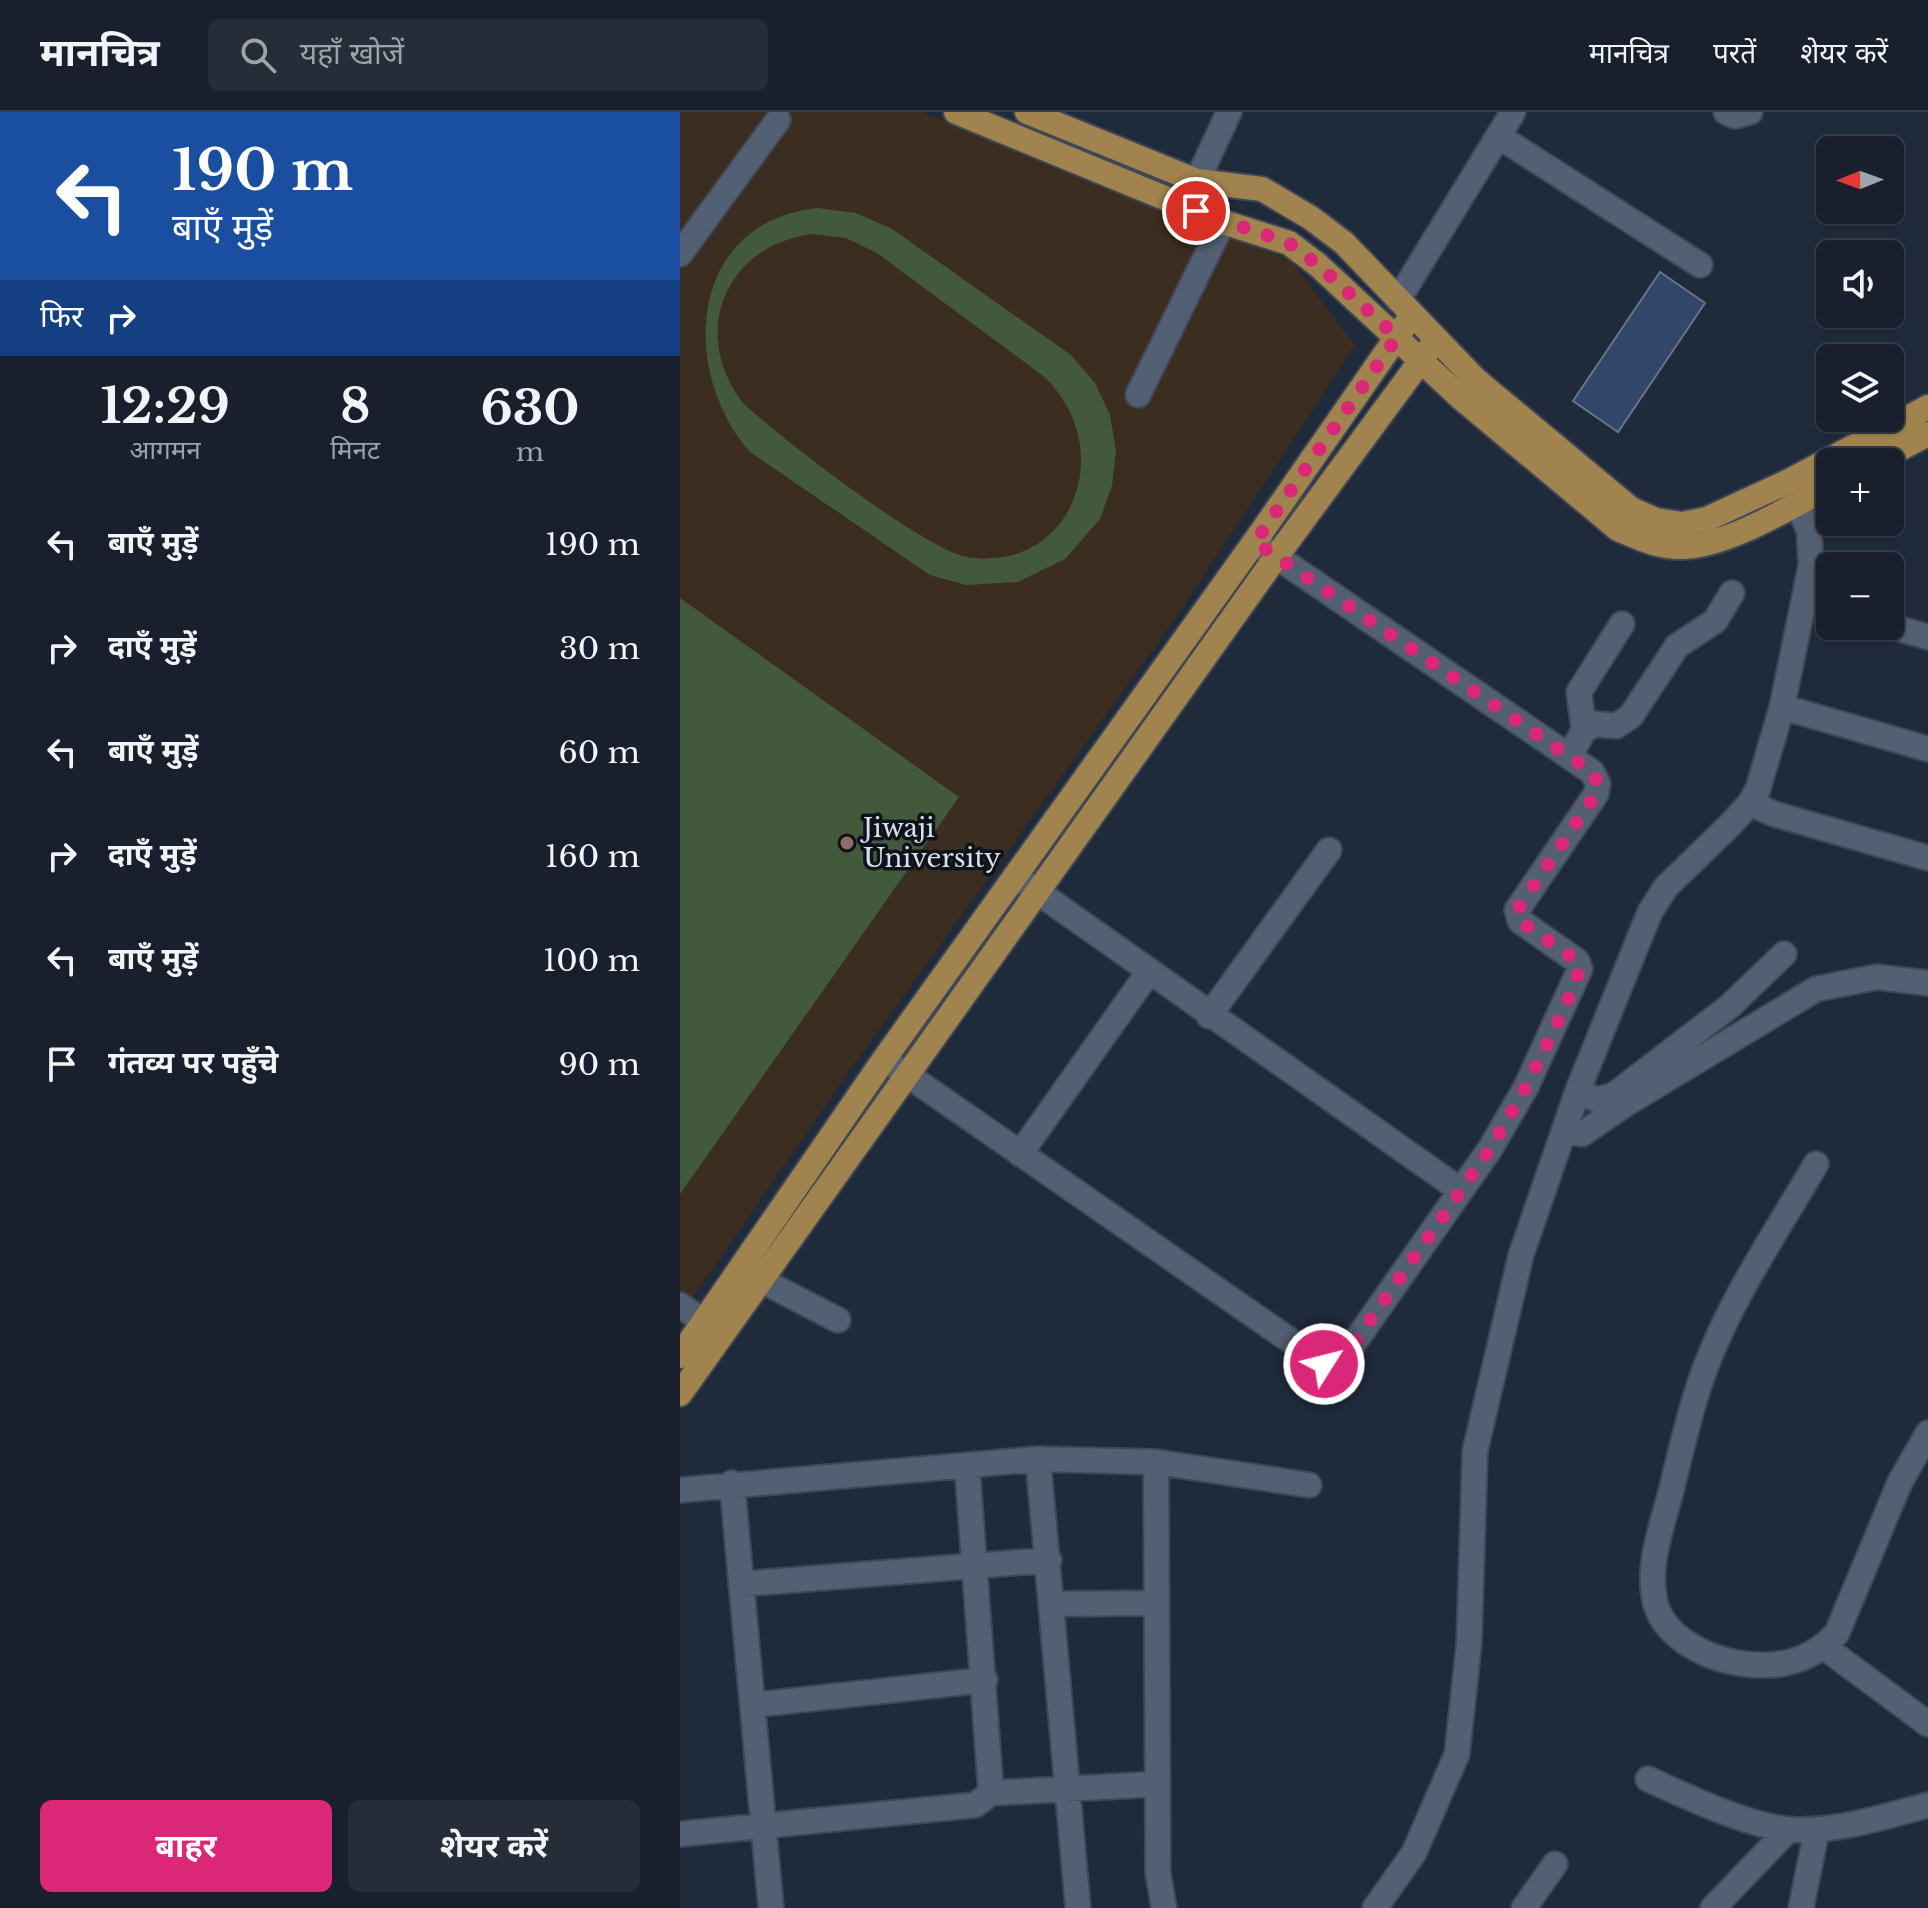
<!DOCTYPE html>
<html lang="hi">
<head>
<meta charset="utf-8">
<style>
	body { margin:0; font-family:"Libre Baskerville","Noto Sans Devanagari",serif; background:#242d38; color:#f1f3f6; height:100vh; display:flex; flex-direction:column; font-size:30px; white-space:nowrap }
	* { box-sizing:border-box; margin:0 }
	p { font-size:26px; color:#9ea3a9 }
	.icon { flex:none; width:44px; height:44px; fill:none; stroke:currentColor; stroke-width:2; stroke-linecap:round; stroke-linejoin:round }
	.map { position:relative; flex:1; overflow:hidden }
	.sheet { display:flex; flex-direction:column; background:#17202c; width:680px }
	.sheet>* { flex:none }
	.top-card { background:#1a4fa0; color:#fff; overflow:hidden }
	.needle { width:52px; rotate:269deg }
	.fabs { position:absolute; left:1136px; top:24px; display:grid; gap:16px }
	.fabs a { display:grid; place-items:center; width:88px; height:88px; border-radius:12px; background:#17202c; box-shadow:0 2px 6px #0004,0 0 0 2px #363e48; font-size:40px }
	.pin { position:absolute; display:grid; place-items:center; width:68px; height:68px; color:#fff; margin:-34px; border:4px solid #fff; border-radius:50%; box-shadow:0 2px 8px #0007 }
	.me { position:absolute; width:88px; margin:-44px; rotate:54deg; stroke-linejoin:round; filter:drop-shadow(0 0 6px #0008) }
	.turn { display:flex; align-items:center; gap:28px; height:168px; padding:0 40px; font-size:36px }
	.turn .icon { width:104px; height:104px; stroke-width:2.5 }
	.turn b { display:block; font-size:56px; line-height:68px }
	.then { display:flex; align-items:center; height:76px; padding:0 40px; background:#0003; gap:16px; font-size:30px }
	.eta { display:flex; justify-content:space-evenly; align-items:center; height:136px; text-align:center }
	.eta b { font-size:48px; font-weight:700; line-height:56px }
	.cta { display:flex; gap:16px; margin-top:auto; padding:16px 40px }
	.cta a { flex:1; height:92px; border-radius:12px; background:#db2777; color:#fff; font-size:32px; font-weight:700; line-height:92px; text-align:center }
	.cta a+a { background:#242d38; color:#f1f3f6 }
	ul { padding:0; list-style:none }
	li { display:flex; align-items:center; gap:24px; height:104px; padding:0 40px }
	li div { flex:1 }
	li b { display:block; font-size:30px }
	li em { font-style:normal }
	header { display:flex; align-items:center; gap:48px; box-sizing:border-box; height:112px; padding:0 40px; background:#17202c; border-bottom:2px solid #363e48 }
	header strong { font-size:38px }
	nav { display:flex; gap:44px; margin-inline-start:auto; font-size:28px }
	.search { width:560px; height:72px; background:#242d38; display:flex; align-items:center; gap:20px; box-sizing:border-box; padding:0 28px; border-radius:12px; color:#9ea3a9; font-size:30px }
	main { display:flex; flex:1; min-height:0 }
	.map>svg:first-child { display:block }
	.education { fill:#3c2d21 }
	.green { fill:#43593b; fill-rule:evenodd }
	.building { fill:#314669; stroke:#677488; stroke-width:2 }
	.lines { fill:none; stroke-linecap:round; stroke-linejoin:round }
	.minor-casing { stroke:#3f4756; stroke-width:28 }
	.major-casing { stroke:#3f4756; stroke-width:28 }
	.minor { stroke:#535f72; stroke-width:24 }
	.major { stroke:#a1844d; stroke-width:24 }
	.route { stroke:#db2777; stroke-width:14; stroke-dasharray:0 25.2 }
	.education-dot { fill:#8d6e63; stroke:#0e121a; stroke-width:3 }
	.labels { text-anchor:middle; stroke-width:7; stroke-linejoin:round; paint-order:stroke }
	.poi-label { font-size:26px; fill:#d8dfeb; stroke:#0e121a; text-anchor:start }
</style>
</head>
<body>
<header>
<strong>मानचित्र</strong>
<div class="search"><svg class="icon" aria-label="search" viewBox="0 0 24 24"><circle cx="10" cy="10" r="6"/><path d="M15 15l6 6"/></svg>यहाँ खोजें</div>
<nav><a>मानचित्र</a><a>परतें</a><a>शेयर करें</a></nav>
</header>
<main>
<section class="sheet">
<div class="top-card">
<div class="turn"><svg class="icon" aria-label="left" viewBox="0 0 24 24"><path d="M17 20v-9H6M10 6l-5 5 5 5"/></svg><div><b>190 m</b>बाएँ मुड़ें</div></div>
<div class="then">फिर<svg class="icon" aria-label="right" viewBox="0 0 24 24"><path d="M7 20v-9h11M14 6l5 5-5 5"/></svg></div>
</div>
<div class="eta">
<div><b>12:29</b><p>आगमन</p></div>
<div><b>8</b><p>मिनट</p></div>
<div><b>630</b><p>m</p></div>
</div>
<ul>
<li><svg class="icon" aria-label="left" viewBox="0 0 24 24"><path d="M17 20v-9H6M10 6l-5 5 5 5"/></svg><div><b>बाएँ मुड़ें</b></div><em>190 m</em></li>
<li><svg class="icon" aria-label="right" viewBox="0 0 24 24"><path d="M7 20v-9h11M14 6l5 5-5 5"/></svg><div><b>दाएँ मुड़ें</b></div><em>30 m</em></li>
<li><svg class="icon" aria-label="left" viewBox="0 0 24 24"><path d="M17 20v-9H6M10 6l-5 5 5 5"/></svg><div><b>बाएँ मुड़ें</b></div><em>60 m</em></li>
<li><svg class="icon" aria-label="right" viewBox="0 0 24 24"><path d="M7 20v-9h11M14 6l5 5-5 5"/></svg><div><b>दाएँ मुड़ें</b></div><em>160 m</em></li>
<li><svg class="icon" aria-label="left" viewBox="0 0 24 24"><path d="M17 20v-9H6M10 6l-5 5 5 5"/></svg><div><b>बाएँ मुड़ें</b></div><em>100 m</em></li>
<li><svg class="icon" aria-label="arrive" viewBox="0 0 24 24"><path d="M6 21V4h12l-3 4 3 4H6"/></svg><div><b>गंतव्य पर पहुँचे</b></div><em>90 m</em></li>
</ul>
<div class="cta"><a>बाहर</a><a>शेयर करें</a></div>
</section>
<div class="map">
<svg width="1248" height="1796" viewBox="0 0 1248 1796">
	<rect width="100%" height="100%" fill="#1f2a3b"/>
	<!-- education -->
	<path class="education" d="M0,0H242L611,148L675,233L500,500L168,961L0,1204Z"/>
	<!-- green -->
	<path class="green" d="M137,96L176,101L212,117L391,243L415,271L430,303L436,339L432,374L420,407L385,447L338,470L286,473L250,463L70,340C0,260 6,111 137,96ZM132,122L166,126L197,141L362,263C440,333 394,462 287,445C247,439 95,322 62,290C10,220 45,134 132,122Z
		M0,486L279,685L0,1082Z"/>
	<!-- building -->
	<path class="building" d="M980,160L1025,191L938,320L893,289Z"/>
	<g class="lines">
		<defs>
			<path id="minor" d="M1046,0L1055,4L1070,0
				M818,24L1020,153
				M517,69L549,0
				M0,142L98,8
				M718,188L833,0
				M458,283L543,110
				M1125,489L1150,496
				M1210,514L1248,525
				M1102,595L1248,637
				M904,618L899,580L942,512
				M890,644L904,618L916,612L936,614L951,604L997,534L1035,509L1052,481
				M1070,691L1094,702L1248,746
				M335,764L780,1078
				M529,904L649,738
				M213,953L644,1252H655L665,1244L810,1037L846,975L900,857L897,849L840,809L837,798L916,682L918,672L912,660L575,430
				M898,978L917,988L934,983L1050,894L1104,842
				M884,1018L902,1022L944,993L1136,877L1197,865L1248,871
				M340,1042L468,861
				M1136,1052C1098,1117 1053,1183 1026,1254C1010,1296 1001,1340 990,1383C981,1417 967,1454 975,1490C983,1523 1022,1544 1053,1550C1093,1558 1129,1552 1157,1521L1220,1370L1248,1321
				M65,1160L158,1208
				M0,1193L24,1210
				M358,1347L476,1350L629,1373
				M476,1350L478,1761L484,1796
				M52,1371L91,1796
				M0,1378L358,1347L398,1796
				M61,1472L369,1448
				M373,1492L476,1491
				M1144,1535L1248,1612
				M73,1593L305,1568
				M968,1667C1010,1686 1075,1718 1120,1718C1164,1718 1206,1704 1248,1693
				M311,1681L477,1672
				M0,1722L295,1693L311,1681L287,1353
				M695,1796L734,1741L777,1642L789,1532L795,1339L841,1143L898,978L970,800L986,775L1049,714L1070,691L1078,677L1102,595L1131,453L1129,418L1109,374
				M844,1796L875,1752
				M1033,1796L1108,1718
				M1121,1796L1137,1717"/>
			<path id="major" d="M276,0L543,110L609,131L638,153L780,285L938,417C959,426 979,436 1003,435C1047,434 1111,395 1150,374
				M347,0L517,69L582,77L631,106L664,131L796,268L951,397L976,408L1002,412L1027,407L1107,370L1248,295
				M1195,350L1248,322
				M0,1244L205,946L578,425L732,203
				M0,1282L596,445L756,228"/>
		</defs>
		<!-- minor casing -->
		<use href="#minor" class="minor-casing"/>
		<!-- major casing -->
		<use href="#major" class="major-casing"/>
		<!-- minor -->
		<use href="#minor" class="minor"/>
		<!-- major -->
		<use href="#major" class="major"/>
	</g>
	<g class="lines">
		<!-- route -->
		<path class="route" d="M516,99L609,131L638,153L717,225L575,430L912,660L918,672L916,682L837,798L840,809L897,849L900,857L886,893L846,975L810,1037L665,1244L655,1252H644"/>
	</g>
	<!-- markers -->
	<circle class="education-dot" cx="167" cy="731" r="8"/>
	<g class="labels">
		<!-- poi labels -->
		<g class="poi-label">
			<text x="183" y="725">Jiwaji<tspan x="183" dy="30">University</tspan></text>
		</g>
	</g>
</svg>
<div class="fabs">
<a><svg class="needle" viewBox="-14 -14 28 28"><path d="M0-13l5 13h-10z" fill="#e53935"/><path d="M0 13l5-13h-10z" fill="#9ea3a9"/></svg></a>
<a><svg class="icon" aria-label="sound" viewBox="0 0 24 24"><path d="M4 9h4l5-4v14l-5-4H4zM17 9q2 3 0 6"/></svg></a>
<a><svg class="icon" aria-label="layers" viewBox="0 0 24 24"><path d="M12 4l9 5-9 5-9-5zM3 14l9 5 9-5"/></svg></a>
<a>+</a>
<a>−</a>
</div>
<div class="pin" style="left:516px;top:99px;background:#d93025"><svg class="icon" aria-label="arrive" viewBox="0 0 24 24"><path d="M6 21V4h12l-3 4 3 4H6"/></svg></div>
<svg class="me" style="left:644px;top:1252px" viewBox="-20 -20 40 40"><circle r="17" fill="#db2777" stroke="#fff" stroke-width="3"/><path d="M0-11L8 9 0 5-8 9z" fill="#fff"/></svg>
</div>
</main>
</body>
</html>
